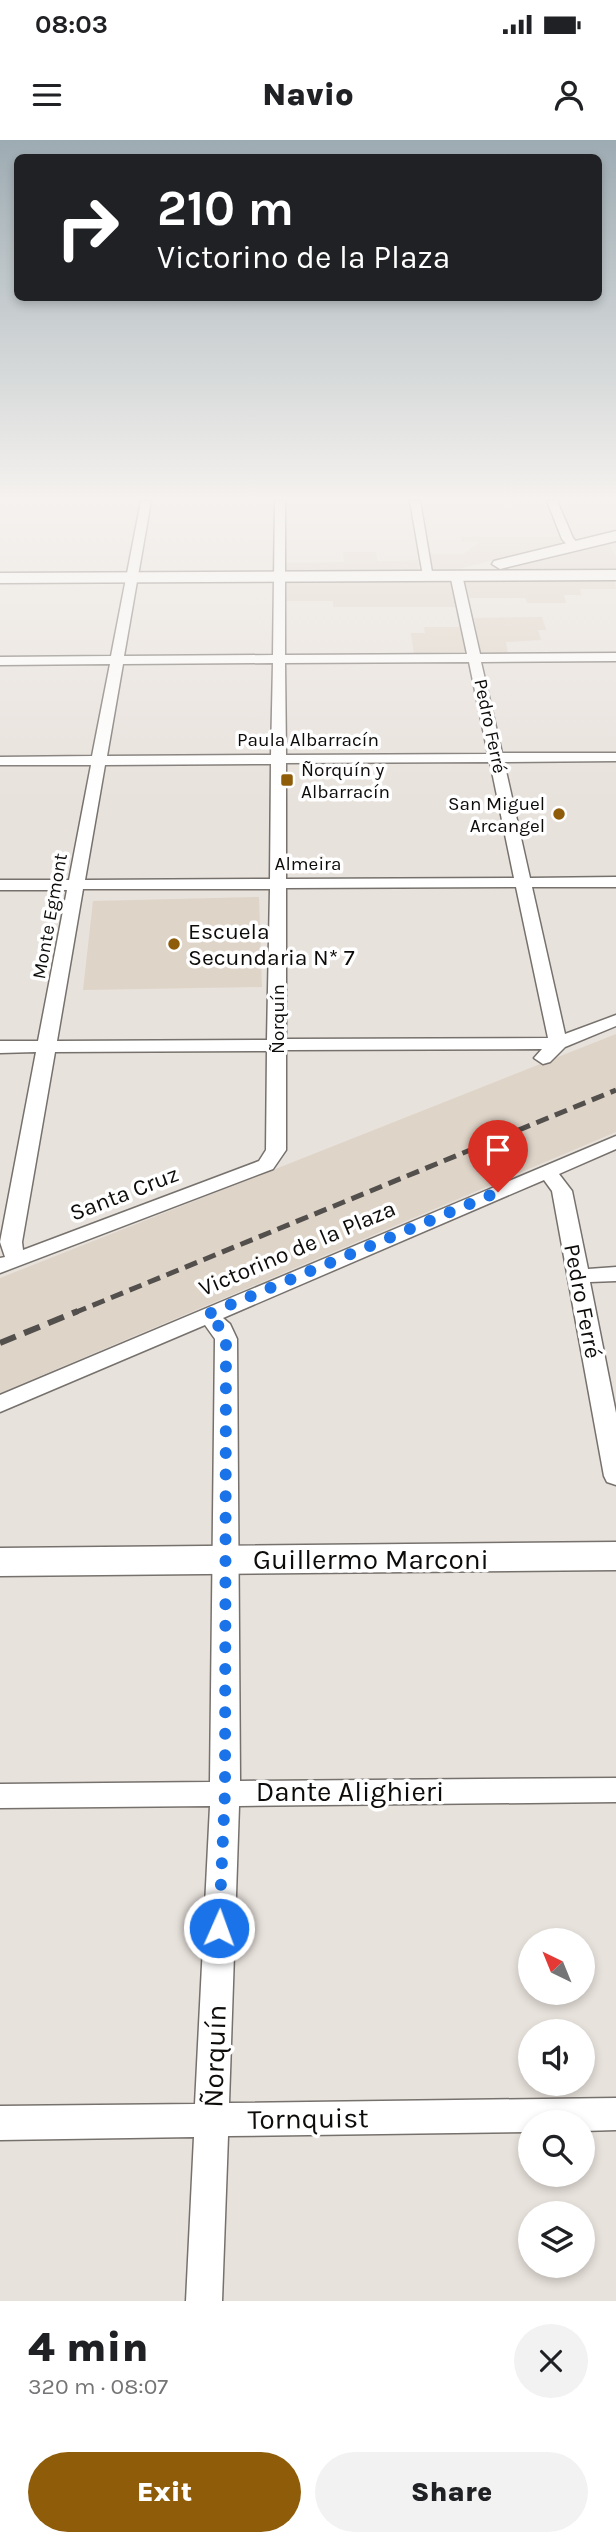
<!DOCTYPE html>
<html lang="en">
<head>
<meta charset="utf-8">
<style>
	body { margin:0; font-family:Karla,sans-serif; background:#f2f2f2; color:#202124; height:100vh; display:flex; flex-direction:column; font-size:26px; white-space:nowrap }
	* { box-sizing:border-box; margin:0 }
	p { font-size:23px; color:#757577 }
	.icon { flex:none; width:38px; height:38px; fill:none; stroke:currentColor; stroke-width:2; stroke-linecap:round; stroke-linejoin:round }
	.map { position:relative; height:2161px; overflow:hidden }
	.drawer { display:flex; flex-direction:column; background:#fff; flex:1 }
	.drawer>* { flex:none }
	.banner { position:absolute; left:14px; top:14px; width:588px; height:147px; border-radius:10px; box-shadow:0 4px 10px #0003; background:#202124; color:#fff; overflow:hidden }
	.needle { width:46px; rotate:317deg }
	.fabs { position:absolute; left:518px; top:1788px; display:grid; gap:14px }
	.fabs a { display:grid; place-items:center; width:77px; height:77px; border-radius:50%; background:#fff; box-shadow:0 4px 10px #0003; font-size:35px }
	.pin { position:absolute; display:grid; place-items:center; width:60px; height:60px; color:#fff; margin:-72px -30px; border-radius:50% 50% 50% 0; rotate:-45deg; box-shadow:0 0 7px #0007 }
	.pin .icon { rotate:45deg }
	.me { position:absolute; width:77px; margin:-38px; rotate:2deg; stroke-linejoin:round; filter:drop-shadow(0 0 5px #0008) }
	.turn { display:flex; align-items:center; gap:24px; height:147px; padding:0 28px; font-size:32px }
	.turn .icon { width:91px; height:91px; stroke-width:2.5 }
	.turn b { display:block; font-size:49px; line-height:60px }
	.round { display:grid; place-items:center; flex:none; width:74px; height:74px; border-radius:37px; background:#f2f2f2 }
	.overview { display:flex; align-items:center; justify-content:space-between; height:119px; padding:0 28px }
	h1 { font-size:42px; font-weight:800; line-height:52px }
	.button { display:flex; gap:14px; margin-top:auto; padding:14px 28px }
	.button a { flex:1; height:80px; border-radius:42px; background:#8f5d0a; color:#fff; font-size:28px; font-weight:800; line-height:80px; text-align:center }
	.button a+a { background:#f2f2f2; color:#202124 }
	.status { display:flex; justify-content:space-between; align-items:center; height:49px; padding:0 35px; background:#fff; direction:ltr }
	.status svg { height:19px; fill:currentColor }
	header { display:flex; justify-content:space-between; align-items:center; height:91px; padding:0 28px; background:#fff; font-size:32px; font-weight:800 }
	.map>svg:first-child { display:block }
	.built { fill:#dfd4c8 }
	.lines { fill:none; stroke-linecap:round; stroke-linejoin:round }
	.street-casing { stroke:#76716c; stroke-width:3 }
	.secondary-casing { stroke:#76716c; stroke-width:3 }
	.street { fill:#fff; fill-rule:evenodd }
	.secondary { fill:#fff; fill-rule:evenodd }
	.rail-far1 { stroke:#524f4c; stroke-width:5; stroke-dasharray:13 7; stroke-linecap:butt }
	.rail { stroke:#524f4c; stroke-width:6; stroke-dasharray:17 9; stroke-linecap:butt }
	.route { stroke:#1a73e8; stroke-width:12; stroke-dasharray:0 21.6 }
	.poi-dot { fill:#8f5d0a; stroke:#fff; stroke-width:2.5 }
	.labels { text-anchor:middle; stroke-width:7; stroke-linejoin:round; paint-order:stroke }
	.far-street-label { font-size:19px; fill:#0e0c0a; stroke:#fff }
	.far-poi-label { font-size:19px; fill:#0e0c0a; stroke:#fff; text-anchor:start }
	.poi-label { font-size:23px; fill:#0e0c0a; stroke:#fff; text-anchor:start }
	.street-label { font-size:23px; fill:#0e0c0a; stroke:#fff }
	.near-street-label { font-size:28px; fill:#0e0c0a; stroke:#fff }
</style>
</head>
<body>
<div class="status"><b>08:03</b><svg viewBox="0 0 49 12"><path d="M0 12V9h3v3zM5 12V6h3v6zM10 12V3h3v9zM15 12V0h3v12zM26 1h20v11H26zM47 4h2v5h-2z"/></svg></div>
<header><svg class="icon" aria-label="menu" viewBox="0 0 24 24"><path d="M4 6h16M4 12h16M4 18h16"/></svg>Navio<svg class="icon" aria-label="person" viewBox="0 0 24 24"><circle cx="12" cy="8" r="4"/><path d="M4 21q1-7 8-7t8 7"/></svg></header>
<div class="map">
<svg width="616" height="2161" viewBox="0 0 616 2161">
	<rect width="100%" height="100%" fill="#e8e2dc"/>
	<!-- built -->
	<path class="built" d="M461,397H560L562,403L447,432L432,430L428,414H463L479,402H462Z
		M607,401L616,416V432H513L503,428Z
		M343,412H376L378,421L418,420L419,430L414,432L289,433L285,430V423L344,422Z
		M447,439L452,441L456,467H333V461H283L284,443L290,440Z
		M467,439H614L616,449H580L581,455H564L566,463H527L525,458H469L465,441Z
		M542,477L546,490H538L541,500L506,502L508,515L481,513L474,478Z
		M424,487H462L467,511L460,515H414L411,493H425Z
		M259,757L262,847L83,850L93,761Z
		M616,894V992L0,1253V1138Z"/>
	<g class="lines">
		<defs>
			<path id="street" d="M141,361H151L124,516L273,515L275,361H285V515L467,514L451,439L460,431L466,435L463,439L480,514L616,513V521L481,522L502,613H616V621L504,622L530,738L616,737V747H532L565,894L616,875V886L565,907L550,922L543,924L534,918L542,909L286,910V1010L273,1029L0,1133V1118L5,1117L0,1102L36,912L0,913V901H38L67,750H0V740H69L91,625H0V617L92,616L110,524L0,525V517L111,516ZM469,522L488,614L286,615L285,523ZM273,523L271,615L107,616L123,524ZM490,622L514,738L286,739V623ZM271,624L270,739L85,740L105,625ZM516,747L548,898L286,899V748ZM83,749H270L267,900L57,901ZM267,911L266,1010L259,1021L23,1110L22,1102L55,912Z
				M410,361H420L433,438L423,436Z
				M547,361H557L573,398L580,406L578,408H570L562,399Z
				M616,996V1009L559,1034L572,1051L588,1129L616,1127V1141L590,1142L616,1273V1345L607,1342L604,1336L552,1051L544,1040L223,1178L230,1184L237,1199L240,1641L616,1638V1662L239,1666L229,1963L616,1958V1990L583,1991V1983H530V1992L228,1996L222,2161H186L194,1997L0,2000V1966L195,1964L210,1666L0,1668V1644L210,1642L215,1199L205,1185L0,1272V1255Z"/>
			<path id="secondary" d="M616,391V401L500,429L492,424L494,421Z
				M616,430V440L0,443V433Z
				M616,1402V1430L0,1436V1408Z"/>
		</defs>
		<!-- street casing -->
		<use href="#street" class="street-casing"/>
		<!-- secondary casing -->
		<use href="#secondary" class="secondary-casing"/>
		<!-- street -->
		<use href="#street" class="street"/>
		<!-- secondary -->
		<use href="#secondary" class="secondary"/>
		<!-- rail-far1 -->
		<path class="rail-far1" d="M74,1173L616,950"/>
		<!-- rail -->
		<path class="rail" d="M0,1203L78,1171"/>
	</g>
	<!-- sky -->
	<linearGradient id="sky" x2="0" y2="1"><stop stop-color="#9dabb2"/><stop offset="0.54" stop-color="#f5f2ef"/><stop offset="1" stop-color="#f5f2ef" stop-opacity="0"/></linearGradient>
	<rect width="616" height="663" fill="url(#sky)"/>
	<g class="lines">
		<!-- route -->
		<path class="route" d="M219,1788L225,1652L226,1199L222,1189L206,1175L498,1052"/>
	</g>
	<!-- markers -->
	<g class="poi-dot">
		<rect x="280" y="633" width="14" height="14" rx="3.5"/>
		<circle cx="559" cy="674" r="7"/>
		<circle cx="174" cy="804" r="7"/>
	</g>
	<g class="labels">
		<!-- far-street labels -->
		<g class="far-street-label">
			<text transform="translate(491 586) rotate(78)" y="7">Pedro Ferré</text>
			<text x="308" y="606">Paula Albarracín</text>
			<text x="308" y="730">Almeira</text>
			<text transform="translate(49 776) rotate(-80)" y="7">Monte Egmont</text>
			<text transform="translate(277 879) rotate(-90)" y="7">Ñorquín</text>
		</g>
		<!-- far-poi labels -->
		<g class="far-poi-label">
			<text x="301" y="636">Ñorquín y<tspan x="301" dy="22">Albarracín</tspan></text>
			<text x="545" y="670" text-anchor="end">San Miguel<tspan x="545" dy="22">Arcangel</tspan></text>
		</g>
		<!-- poi labels -->
		<g class="poi-label">
			<text x="188" y="799">Escuela<tspan x="188" dy="26">Secundaria N* 7</tspan></text>
		</g>
		<!-- street labels -->
		<g class="street-label">
			<text transform="translate(124 1053) rotate(-21)" y="8">Santa Cruz</text>
			<text transform="translate(297 1108) rotate(-23)" y="8">Victorino de la Plaza</text>
			<text transform="translate(583 1161) rotate(79)" y="8">Pedro Ferré</text>
		</g>
		<!-- near-street labels -->
		<g class="near-street-label">
			<text x="371" y="1429">Guillermo Marconi</text>
			<text x="350" y="1661">Dante Alighieri</text>
			<text transform="translate(214 1916) rotate(-88)" y="10">Ñorquín</text>
			<text transform="translate(308 1978) rotate(-1)" y="10">Tornquist</text>
		</g>
	</g>
</svg>
<div class="fabs">
<a><svg class="needle" viewBox="-14 -14 28 28"><path d="M0-13l5 13h-10z" fill="#e53935"/><path d="M0 13l5-13h-10z" fill="#757577"/></svg></a>
<a><svg class="icon" aria-label="sound" viewBox="0 0 24 24"><path d="M4 9h4l5-4v14l-5-4H4zM17 9q2 3 0 6"/></svg></a>
<a><svg class="icon" aria-label="search" viewBox="0 0 24 24"><circle cx="10" cy="10" r="6"/><path d="M15 15l6 6"/></svg></a>
<a><svg class="icon" aria-label="layers" viewBox="0 0 24 24"><path d="M12 4l9 5-9 5-9-5zM3 14l9 5 9-5"/></svg></a>
</div>
<div class="pin" style="left:498px;top:1052px;background:#d93025"><svg class="icon" aria-label="arrive" viewBox="0 0 24 24"><path d="M6 21V4h12l-3 4 3 4H6"/></svg></div>
<svg class="me" style="left:219px;top:1788px" viewBox="-20 -20 40 40"><circle r="17" fill="#1a73e8" stroke="#fff" stroke-width="3"/><path d="M0-11L8 9 0 5-8 9z" fill="#fff"/></svg>
<div class="banner">
<div class="turn"><svg class="icon" aria-label="right" viewBox="0 0 24 24"><path d="M7 20v-9h11M14 6l5 5-5 5"/></svg><div><b>210 m</b>Victorino de la Plaza</div></div>
</div>
</div>
<section class="drawer">
<div class="overview"><div><h1>4 min</h1><p>320 m · 08:07</p></div><a class="round"><svg class="icon" aria-label="close" viewBox="0 0 24 24"><path d="M6 6l12 12M18 6L6 18"/></svg></a></div>
<div class="button"><a>Exit</a><a>Share</a></div>
</section>
</body>
</html>
